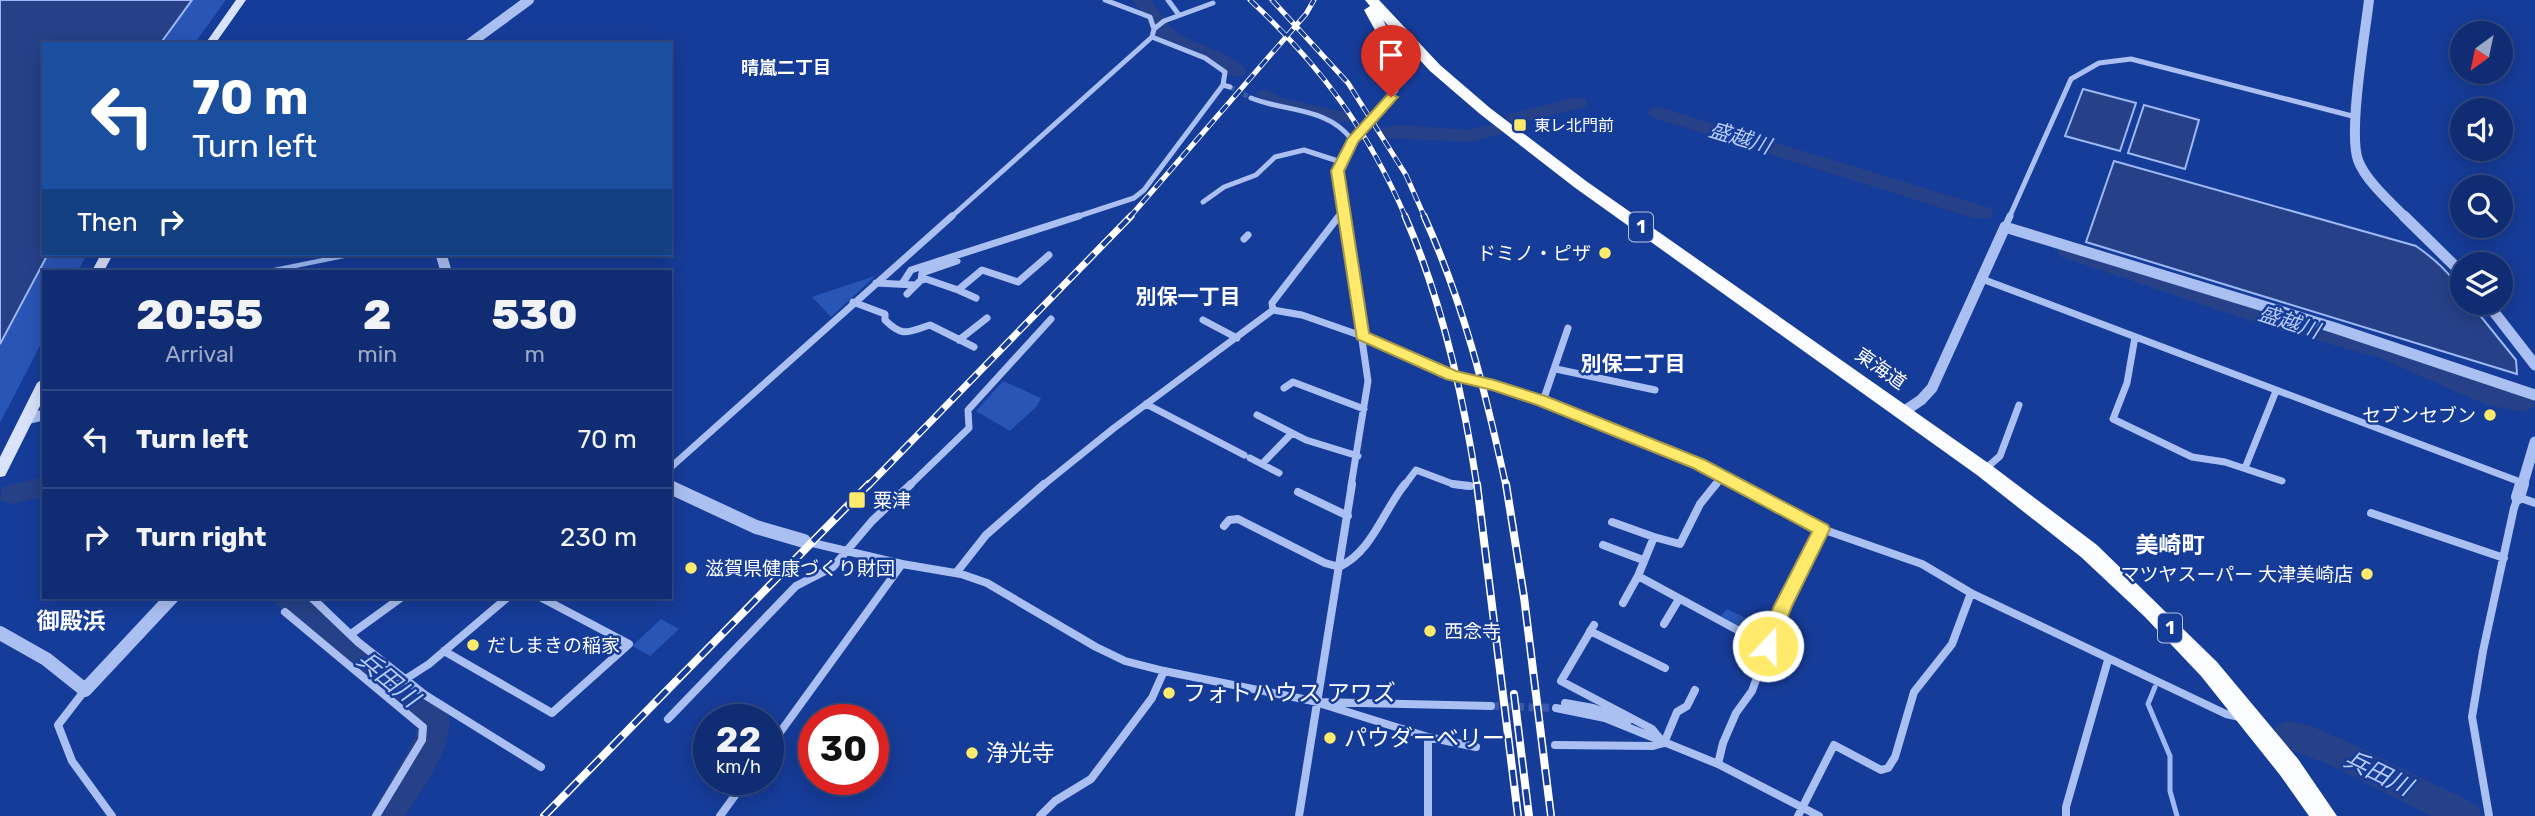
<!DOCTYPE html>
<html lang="en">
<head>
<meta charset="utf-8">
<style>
	body { margin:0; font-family:Rubik,"Noto Sans JP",sans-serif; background:#193578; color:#f1f3f6; height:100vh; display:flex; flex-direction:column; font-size:26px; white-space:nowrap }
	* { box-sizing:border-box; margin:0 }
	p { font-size:23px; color:#9ca8c4 }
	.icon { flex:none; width:38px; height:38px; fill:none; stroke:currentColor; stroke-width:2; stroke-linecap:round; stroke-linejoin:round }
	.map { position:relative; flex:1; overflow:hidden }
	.drawer { position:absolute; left:42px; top:270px; width:630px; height:329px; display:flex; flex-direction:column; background:#102d73; border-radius:0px; box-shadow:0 4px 18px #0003,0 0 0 2px #304985 }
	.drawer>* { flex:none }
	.top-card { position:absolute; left:42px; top:42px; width:630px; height:214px; border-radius:0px; box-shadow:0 4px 18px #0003,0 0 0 2px #304985; background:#1a4fa0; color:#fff; overflow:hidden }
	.needle { width:46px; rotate:213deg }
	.controls { position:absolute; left:2450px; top:21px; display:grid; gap:14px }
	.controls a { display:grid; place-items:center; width:63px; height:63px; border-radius:50%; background:#102d73; box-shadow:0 4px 18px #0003,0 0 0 2px #304985; font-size:35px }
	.speed { position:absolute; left:693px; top:704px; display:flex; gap:14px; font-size:35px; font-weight:700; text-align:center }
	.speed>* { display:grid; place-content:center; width:91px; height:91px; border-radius:50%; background:#102d73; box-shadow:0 4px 18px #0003,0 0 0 2px #304985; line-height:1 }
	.speed small { font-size:18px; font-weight:400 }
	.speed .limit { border:10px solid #d22; background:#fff; color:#111 }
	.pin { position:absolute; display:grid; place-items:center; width:60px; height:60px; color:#fff; margin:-72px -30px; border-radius:50% 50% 50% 0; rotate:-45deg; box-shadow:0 0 7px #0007 }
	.pin .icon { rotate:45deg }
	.me { position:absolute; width:77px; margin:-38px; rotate:21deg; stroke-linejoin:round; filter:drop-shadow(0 0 5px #0008) }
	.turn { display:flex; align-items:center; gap:24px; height:147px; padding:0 35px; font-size:32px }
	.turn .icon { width:91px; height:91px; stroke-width:2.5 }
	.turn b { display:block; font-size:49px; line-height:60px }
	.then { display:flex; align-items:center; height:66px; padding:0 35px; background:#0003; gap:14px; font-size:26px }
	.eta { display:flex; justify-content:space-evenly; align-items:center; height:119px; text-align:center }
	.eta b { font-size:42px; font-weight:800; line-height:49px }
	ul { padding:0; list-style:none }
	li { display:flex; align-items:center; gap:21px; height:98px; padding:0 35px; border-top:2px solid #304985 }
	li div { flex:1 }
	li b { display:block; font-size:26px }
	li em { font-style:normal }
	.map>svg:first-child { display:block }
	.green { fill:#2955b7 }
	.water { fill:#264188; stroke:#9db9f5; stroke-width:2 }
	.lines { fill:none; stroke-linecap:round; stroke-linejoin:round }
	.stream-far1 { stroke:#9db9f5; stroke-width:4.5 }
	.stream { stroke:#9db9f5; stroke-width:5 }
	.river { fill:#264188; fill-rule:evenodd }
	.minor-tunnel-far1 { stroke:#3959a8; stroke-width:5; stroke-dasharray:5 2.5; stroke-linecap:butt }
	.minor-tunnel { stroke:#3959a8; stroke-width:8; stroke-dasharray:8 4.5; stroke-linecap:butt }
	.minor-far2 { stroke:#aac0f2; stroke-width:5 }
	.minor-far1 { stroke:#aac0f2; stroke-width:7 }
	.minor { stroke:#aac0f2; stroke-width:8 }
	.tertiary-far2 { stroke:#aac0f2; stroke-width:10 }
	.tertiary-far1 { stroke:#aac0f2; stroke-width:11 }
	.tertiary { stroke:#aac0f2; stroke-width:14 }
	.secondary { fill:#d9e3fc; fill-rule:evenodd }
	.trunk { fill:#fafcff; fill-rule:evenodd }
	.rail-far2-casing { stroke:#fff; stroke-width:5 }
	.rail-far1-casing { stroke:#fff; stroke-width:7 }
	.rail-casing { stroke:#fff; stroke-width:8 }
	.rail-far2 { stroke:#163c99; stroke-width:3.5; stroke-dasharray:10; stroke-linecap:butt }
	.rail-far1 { stroke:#163c99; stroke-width:4.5; stroke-dasharray:12; stroke-linecap:butt }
	.rail { stroke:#163c99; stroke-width:5; stroke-dasharray:16; stroke-linecap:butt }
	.route { fill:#ffea6b; stroke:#a69846; stroke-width:2 }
	.poi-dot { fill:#ffea6b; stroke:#163c99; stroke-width:2.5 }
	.labels { text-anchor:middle; stroke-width:5; stroke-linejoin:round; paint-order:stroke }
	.far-poi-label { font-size:16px; fill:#fff; stroke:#163c99; text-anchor:start }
	.far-neighbourhood-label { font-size:18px; font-weight:bold; fill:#fff; stroke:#163c99 }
	.shield { fill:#163c99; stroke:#b9c4e0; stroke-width:2 }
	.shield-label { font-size:18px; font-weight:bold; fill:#fff }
	.poi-label { font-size:19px; fill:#fff; stroke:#163c99; text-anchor:start }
	.street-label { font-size:19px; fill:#fff; stroke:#163c99 }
	.water-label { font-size:21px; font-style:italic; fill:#b7cbf9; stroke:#163c99 }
	.neighbourhood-label { font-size:21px; font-weight:bold; fill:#fff; stroke:#163c99 }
	.quarter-label { font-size:23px; font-weight:bold; fill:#fff; stroke:#163c99 }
	.near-poi-label { font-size:23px; fill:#fff; stroke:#163c99; text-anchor:start }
	.near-water-label { font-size:24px; font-style:italic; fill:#b7cbf9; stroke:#163c99 }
</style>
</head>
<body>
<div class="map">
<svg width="2535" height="816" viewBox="0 0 2535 816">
	<rect width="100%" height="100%" fill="#163c99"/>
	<!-- green -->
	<path class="green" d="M192,0H226L194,44H160Z
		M48,254H87L78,271H44V338L0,423V344Z
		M875,276L831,317L812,297Z
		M1003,381L1041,398L1037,406L1010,431L976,411Z
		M1727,609L1769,629L1759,637L1721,616Z
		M661,619L679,629L650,656L632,646Z"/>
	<!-- water -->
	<path class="water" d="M0,0H192L160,44H44V254H48L0,344Z
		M2083,89L2136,103L2120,151L2065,136Z
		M2144,105L2199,120L2185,169L2128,153Z
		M2114,161L2416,246C2433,258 2462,280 2462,303H2470L2516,360L2517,374L2086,242Z"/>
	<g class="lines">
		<!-- stream-far1 -->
		<path class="stream-far1" d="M270,271L353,254"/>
		<!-- stream -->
		<path class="stream" d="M2155,687L2148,704L2170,756V791L2177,816"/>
		<!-- river -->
		<path class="river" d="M1133,0H1151C1160,12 1167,26 1179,34C1201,48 1230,50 1247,72L1244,76H1230L1208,60L1168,44L1156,35Z
			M1265,89L1282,98L1348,113L1351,117L1348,121L1341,123L1268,107L1255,95L1258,91Z
			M1578,97L1585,99L1588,103L1585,107L1516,124L1509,122L1506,118L1509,114Z
			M1658,107L1990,208L1993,213L1990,218H1974L1651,117L1648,113L1651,109Z
			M1494,124L1501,126L1504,130L1501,134L1469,142L1389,138L1382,136L1379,132L1382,128L1402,125L1469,130Z
			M2069,245L2287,315L2397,346L2428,357L2492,387L2533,397L2535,406L2524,412L2487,405L2380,358L2275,329L2061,257L2057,252L2061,247Z
			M44,477V497L12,504L2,501L0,498L2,487Z
			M273,597H309L446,708C461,738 421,790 405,816H370L414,740L418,723L277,605Z
			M2289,721L2311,726L2350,743L2477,805L2482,816H2431L2326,763L2277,745L2273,735L2277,725Z"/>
		<!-- minor-tunnel-far1 -->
		<path class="minor-tunnel-far1" d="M1230,87L1251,98"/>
		<!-- minor-tunnel -->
		<path class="minor-tunnel" d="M1491,706L1556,708"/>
		<!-- minor-far2 -->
		<path class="minor-far2" d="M1168,0L1179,15
			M1154,29L1164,21L1213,3
			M1152,37L1205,58L1225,72L1223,85L1230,87
			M1251,98C1286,112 1328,107 1352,140
			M1203,202L1224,187L1256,175L1275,157L1304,150L1341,162
			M950,218L1152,37L1154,29L1150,17L1105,0
			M1073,218L1134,198L1144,190L1223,85
			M1338,218L1343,211
			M1344,218L1337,171L1352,140L1396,90L1400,73L1392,49
			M2009,218L2071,79L2099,63L2131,59L2356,117"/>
		<!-- minor-far1 -->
		<path class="minor-far1" d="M1344,216L1368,381L1351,486
			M2005,227L2010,216
			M1244,239L1248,235
			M1982,279L2523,483
			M921,280L922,273L957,261
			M876,283L915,285
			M902,284L911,270L1079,216
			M958,290L976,298
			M907,294L921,280L926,279L958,290L982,270L1018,282L1049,255
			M853,302L885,314V320C903,338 908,332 930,325L974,347
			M1273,310L1302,315L1362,336L1452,375L1543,401L1699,464L1740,486
			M1203,320L1237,338
			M2135,337L2127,383L2113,419L2192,457L2225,462L2282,481
			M959,340L987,318
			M1556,369L1655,390
			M1284,388L1293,382L1364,409
			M1543,401L1568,328
			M1146,404L1244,455
			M1257,415L1306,440L1358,456
			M1250,458L1279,473
			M1262,464L1292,433
			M670,468L952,216
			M2245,468L2276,391
			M1984,470L2000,456L2019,405
			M909,486L969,428L968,410L1051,319
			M1042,486L1114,428L1273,310L1272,303L1339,216
			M1404,486L1416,470L1453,484L1466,486
			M1715,486L1722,477"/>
		<!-- minor -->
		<path class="minor" d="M1453,484L1470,486
			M1716,484L1700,504L1680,544L1654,537L1638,576L1767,646
			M1737,484L1822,529L1922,564L1971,593L2226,714L2240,717
			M1298,492L1348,516
			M2371,513L2504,558
			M1612,522L1654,537
			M1224,526L1229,520L1238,519L1325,563L1339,567C1372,552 1383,511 1405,484
			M804,541L902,564L961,574L987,583L1096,647L1125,661L1164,671L1318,702L1491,706
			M1603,545L1643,560
			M956,573L986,535L1044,484
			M311,597L358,642L425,695L541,767
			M1623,603L1638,576
			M285,612L423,727L422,740L376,816
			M1664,624L1679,599
			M1594,625L1561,681L1652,729L1661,740
			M1590,631L1665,668
			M351,634L402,597
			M444,651L552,713L629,644L540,597
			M85,690L58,725L72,761L112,816
			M384,693L429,664L508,597
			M1565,703L1593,708L1628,721
			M1322,704L1428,737L1476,747
			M1556,708L1605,718L1718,764L1819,816
			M668,719L796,586L833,567L872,521L911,484
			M1428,737V816
			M1664,743L1677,712L1687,706L1695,690
			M1555,745L1653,746L1664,743
			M768,749L902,564
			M1718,764L1723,743L1736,713L1752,691L1783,606L1822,529
			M720,816L747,779
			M1040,816L1055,801L1091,779L1152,698L1164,671
			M1299,816L1352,484
			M1798,816L1834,745L1881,770L1888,768L1895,757L1914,692L1952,644L1971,593
			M2066,816V807L2108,660
			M2489,816L2472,717L2483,651L2514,508L2518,497L2535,503"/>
		<!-- tertiary-far2 -->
		<path class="tertiary-far2" d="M2369,0C2365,34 2348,132 2358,160C2365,180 2391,203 2406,218
			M469,44L529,0"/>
		<!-- tertiary-far1 -->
		<path class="tertiary-far1" d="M2404,216L2462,273
			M441,254L446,271
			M2487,303L2535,365
			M1903,412L1921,400L1932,388L2005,227L2335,328L2535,395
			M26,419L44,415
			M2522,486L2535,442"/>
		<!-- tertiary -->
		<path class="tertiary" d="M670,487L756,527L804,541
			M2518,497L2522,484
			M0,633L46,659L85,690L172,597"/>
		<!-- secondary -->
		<path class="secondary" d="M236,0H246L215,44H205Z
			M101,254H113L104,271H92Z
			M44,378V398L5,476L0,477V457L37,383Z"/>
		<!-- trunk -->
		<path class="trunk" d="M1365,0H1379L1440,65L1490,108L1586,181L1991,465L2097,545L2217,662L2298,759L2337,816H2309L2280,775L2201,676L2144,616L2081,557L1977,475L1574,187L1480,114L1430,71L1383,20L1399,49L1397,52H1387L1364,10L1370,6Z"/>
		<defs>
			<path id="rail-far2" d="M1250,0C1320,65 1368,130 1406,218
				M1272,0L1348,83L1406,175L1425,218
				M1129,218L1306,14L1314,0"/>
			<path id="rail-far1" d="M1405,216C1442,301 1463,394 1477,486
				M1424,216C1464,305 1485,390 1506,486
				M868,486L1131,216"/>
			<path id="rail" d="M1477,484L1518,816
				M1506,484L1524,597L1551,816
				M1514,694L1529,816
				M544,816L869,484"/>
		</defs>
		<!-- rail-far2 casing -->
		<use href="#rail-far2" class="rail-far2-casing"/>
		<!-- rail-far1 casing -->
		<use href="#rail-far1" class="rail-far1-casing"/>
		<!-- rail casing -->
		<use href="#rail" class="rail-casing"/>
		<!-- rail-far2 -->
		<use href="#rail-far2" class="rail-far2"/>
		<!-- rail-far1 -->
		<use href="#rail-far1" class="rail-far1"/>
		<!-- rail -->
		<use href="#rail" class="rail"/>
	</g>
	<!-- route -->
	<path class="route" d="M1391,94L1398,97L1358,142L1344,171L1369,333L1456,371L1494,380L1548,397L1705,460L1828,525L1830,529L1792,606L1774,652L1768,654L1761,652L1758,646L1774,606L1812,532L1693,468L1537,405L1492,390L1446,379L1357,339L1331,171L1348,138L1387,95Z"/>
	<!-- markers -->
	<g class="poi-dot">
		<rect x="1513" y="118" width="14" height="14" rx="3.5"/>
		<circle cx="1605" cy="253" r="7"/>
		<circle cx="2490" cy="415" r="7"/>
		<rect x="848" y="491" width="18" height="18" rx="3.5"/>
		<circle cx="691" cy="568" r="7"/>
		<circle cx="2367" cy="574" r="7"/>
		<circle cx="1430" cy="631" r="7"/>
		<circle cx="473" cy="645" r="7"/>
		<circle cx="1169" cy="693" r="7"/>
		<circle cx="1330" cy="738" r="7"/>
		<circle cx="972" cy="753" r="7"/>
	</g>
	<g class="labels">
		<!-- far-poi labels -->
		<g class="far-poi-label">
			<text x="1534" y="131">東レ北門前</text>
		</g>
		<!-- far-neighbourhood labels -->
		<g class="far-neighbourhood-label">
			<text x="786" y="74">晴嵐二丁目</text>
		</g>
		<!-- shield labels -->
		<g class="shield">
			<rect x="1629" y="212.5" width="24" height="29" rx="5"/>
			<rect x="2158" y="613.5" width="24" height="29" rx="5"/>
		</g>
		<g class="shield-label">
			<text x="1641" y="233">1</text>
			<text x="2170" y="634">1</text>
		</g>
		<!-- poi labels -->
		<g class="poi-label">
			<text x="1591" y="260" text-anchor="end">ドミノ・ピザ</text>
			<text x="2476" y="422" text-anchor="end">セブンセブン</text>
			<text x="873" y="507">粟津</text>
			<text x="705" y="575">滋賀県健康づくり財団</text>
			<text x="2353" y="581" text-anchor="end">マツヤスーパー 大津美崎店</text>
			<text x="1444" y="638">西念寺</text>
			<text x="487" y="652">だしまきの稲家</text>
		</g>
		<!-- street labels -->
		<g class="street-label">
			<text transform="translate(1881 368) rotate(35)" y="7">東海道</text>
		</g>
		<!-- water labels -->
		<g class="water-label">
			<text transform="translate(1740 138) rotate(17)" y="7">盛越川</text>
			<text transform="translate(2289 322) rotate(18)" y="7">盛越川</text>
		</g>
		<!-- neighbourhood labels -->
		<g class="neighbourhood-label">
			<text x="1188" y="304">別保一丁目</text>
			<text x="1633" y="371">別保二丁目</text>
		</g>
		<!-- quarter labels -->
		<g class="quarter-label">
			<text x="2170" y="553">美崎町</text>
			<text x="71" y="629">御殿浜</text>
		</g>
		<!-- near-poi labels -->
		<g class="near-poi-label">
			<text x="1183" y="701">フォトハウス アワズ</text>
			<text x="1344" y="746">パウダーベリー</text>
			<text x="986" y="761">浄光寺</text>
		</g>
		<!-- near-water labels -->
		<g class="near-water-label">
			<text transform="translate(388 679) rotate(40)" y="8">兵田川</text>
			<text transform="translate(2378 773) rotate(26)" y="8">兵田川</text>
		</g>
	</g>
</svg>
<div class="controls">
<a><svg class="needle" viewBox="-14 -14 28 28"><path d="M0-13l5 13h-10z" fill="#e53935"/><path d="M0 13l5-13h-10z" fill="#9ca8c4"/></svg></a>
<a><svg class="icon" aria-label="sound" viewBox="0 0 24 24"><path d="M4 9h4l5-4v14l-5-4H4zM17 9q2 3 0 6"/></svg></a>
<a><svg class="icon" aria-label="search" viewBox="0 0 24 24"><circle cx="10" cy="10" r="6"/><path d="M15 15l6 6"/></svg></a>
<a><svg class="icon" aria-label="layers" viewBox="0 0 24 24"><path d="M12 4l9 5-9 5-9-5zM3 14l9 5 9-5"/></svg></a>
</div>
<div class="speed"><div>22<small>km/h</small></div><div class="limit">30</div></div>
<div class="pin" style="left:1391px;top:97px;background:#d93025"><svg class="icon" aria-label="arrive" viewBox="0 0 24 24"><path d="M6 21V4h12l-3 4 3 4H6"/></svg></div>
<svg class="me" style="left:1768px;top:646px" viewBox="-20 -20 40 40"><circle r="17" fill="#ffea6b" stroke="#fff" stroke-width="3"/><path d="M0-11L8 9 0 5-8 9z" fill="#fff"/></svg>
<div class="top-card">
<div class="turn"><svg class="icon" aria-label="left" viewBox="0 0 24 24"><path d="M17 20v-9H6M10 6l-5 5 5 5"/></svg><div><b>70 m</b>Turn left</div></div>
<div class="then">Then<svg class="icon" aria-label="right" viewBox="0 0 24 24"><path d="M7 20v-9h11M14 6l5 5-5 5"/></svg></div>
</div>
<section class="drawer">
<div class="eta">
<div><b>20:55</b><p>Arrival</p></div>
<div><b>2</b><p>min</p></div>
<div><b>530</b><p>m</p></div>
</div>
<ul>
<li><svg class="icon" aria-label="left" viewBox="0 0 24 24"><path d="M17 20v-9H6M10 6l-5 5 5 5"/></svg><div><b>Turn left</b></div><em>70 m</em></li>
<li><svg class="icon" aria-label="right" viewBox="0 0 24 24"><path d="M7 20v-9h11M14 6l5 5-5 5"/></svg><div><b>Turn right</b></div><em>230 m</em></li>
</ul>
</section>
</div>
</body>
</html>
